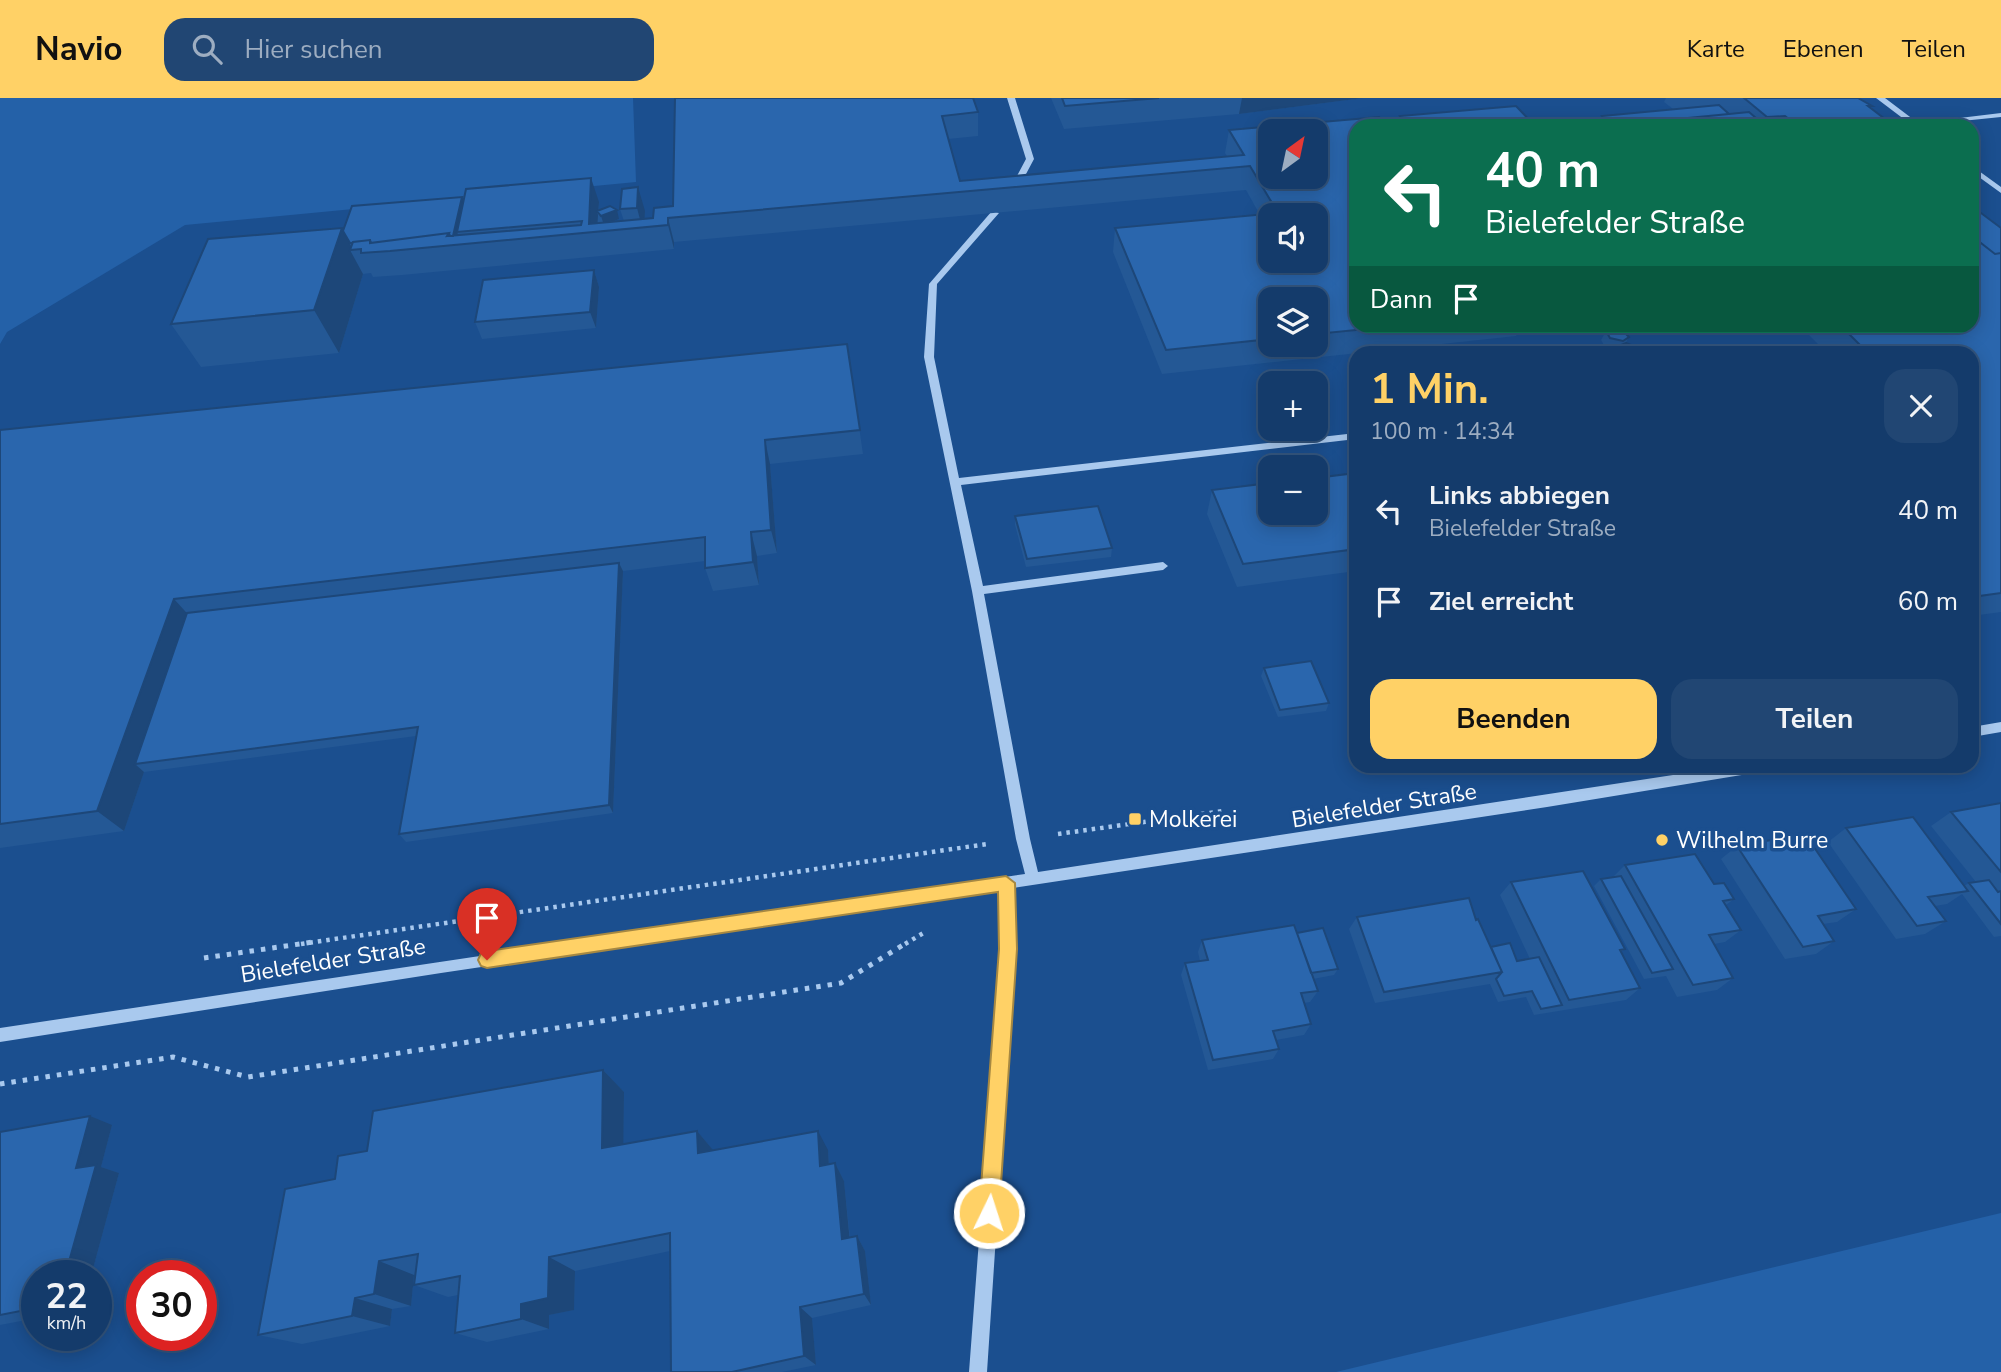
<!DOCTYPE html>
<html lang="de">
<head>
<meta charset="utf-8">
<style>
	body { margin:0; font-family:"Nunito Sans",sans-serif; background:#214673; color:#f1f3f6; height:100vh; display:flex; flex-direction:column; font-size:26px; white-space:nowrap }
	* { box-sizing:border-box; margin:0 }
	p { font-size:23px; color:#9dadc1 }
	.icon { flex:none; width:38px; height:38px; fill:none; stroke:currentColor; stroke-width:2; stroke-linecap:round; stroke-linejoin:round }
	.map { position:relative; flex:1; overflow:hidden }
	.side { position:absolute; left:1349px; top:248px; width:630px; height:427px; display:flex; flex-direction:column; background:#143b6b; border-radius:21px; box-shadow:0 4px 18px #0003,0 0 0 2px #33557e }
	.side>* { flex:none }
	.guide { position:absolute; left:1349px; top:21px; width:630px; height:214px; border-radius:21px; box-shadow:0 4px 18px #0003,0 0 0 2px #33557e; background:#0b6e4f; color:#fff; overflow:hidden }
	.needle { width:46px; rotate:33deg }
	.controls { position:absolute; left:1258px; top:21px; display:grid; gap:14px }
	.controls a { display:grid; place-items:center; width:70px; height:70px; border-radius:14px; background:#143b6b; box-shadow:0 4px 18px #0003,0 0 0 2px #33557e; font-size:35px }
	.speed { position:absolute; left:21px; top:1162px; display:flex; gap:14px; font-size:35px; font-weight:700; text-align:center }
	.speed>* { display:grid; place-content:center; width:91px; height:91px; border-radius:50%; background:#143b6b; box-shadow:0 4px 18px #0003,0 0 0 2px #33557e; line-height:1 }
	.speed small { font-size:18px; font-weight:400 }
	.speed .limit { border:10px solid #d22; background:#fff; color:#111 }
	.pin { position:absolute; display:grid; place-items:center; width:60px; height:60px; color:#fff; margin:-72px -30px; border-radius:50% 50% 50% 0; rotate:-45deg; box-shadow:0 0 7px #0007 }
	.pin .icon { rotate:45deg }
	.me { position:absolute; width:77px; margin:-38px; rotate:4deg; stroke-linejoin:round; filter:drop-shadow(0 0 5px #0008) }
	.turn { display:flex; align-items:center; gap:24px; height:147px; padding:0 21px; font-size:32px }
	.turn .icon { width:91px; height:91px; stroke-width:2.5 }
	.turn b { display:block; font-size:49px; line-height:60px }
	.then { display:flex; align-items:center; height:66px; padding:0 21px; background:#0003; gap:14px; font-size:26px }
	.round { display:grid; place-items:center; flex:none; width:74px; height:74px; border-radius:21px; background:#214673 }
	.overview { display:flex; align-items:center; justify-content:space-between; height:119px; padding:0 21px }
	h1 { font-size:42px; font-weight:700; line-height:52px; color:#ffd166 }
	.button { display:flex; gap:14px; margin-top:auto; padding:14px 21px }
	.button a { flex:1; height:80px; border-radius:21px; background:#ffd166; color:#111; font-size:28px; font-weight:700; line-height:80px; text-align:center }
	.button a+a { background:#214673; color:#f1f3f6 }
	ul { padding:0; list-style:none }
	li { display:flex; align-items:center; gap:21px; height:91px; padding:0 21px }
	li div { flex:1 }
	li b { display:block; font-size:26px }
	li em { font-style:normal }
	header { display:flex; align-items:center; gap:42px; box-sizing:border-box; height:98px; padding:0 35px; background:#ffd166; color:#111 }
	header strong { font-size:33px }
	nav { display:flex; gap:38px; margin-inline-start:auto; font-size:24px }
	.search { width:490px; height:63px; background:#214673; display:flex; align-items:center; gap:18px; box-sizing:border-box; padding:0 24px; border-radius:21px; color:#9dadc1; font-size:26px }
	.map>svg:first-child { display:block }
	.green { fill:#2461a8 }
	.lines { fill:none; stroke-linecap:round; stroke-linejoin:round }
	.path-far1 { stroke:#a9c9ee; stroke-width:4.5; stroke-dasharray:3.5 5; stroke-linecap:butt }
	.path { stroke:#a9c9ee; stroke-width:5; stroke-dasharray:4.5 7; stroke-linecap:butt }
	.minor { fill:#a9c9ee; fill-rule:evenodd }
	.wall { fill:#245895; fill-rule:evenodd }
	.shaded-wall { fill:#1d4779 }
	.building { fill:#2a66ad; stroke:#1d4779; stroke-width:2; fill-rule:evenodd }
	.route { fill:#ffd166; stroke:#a68842; stroke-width:2 }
	.poi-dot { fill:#ffd166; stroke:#1b4f8f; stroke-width:2.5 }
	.labels { text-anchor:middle; stroke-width:7; stroke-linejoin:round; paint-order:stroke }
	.street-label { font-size:23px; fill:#fff; stroke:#1b4f8f }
	.poi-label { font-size:23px; fill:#fff; stroke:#1b4f8f; text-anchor:start }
</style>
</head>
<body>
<header>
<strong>Navio</strong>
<div class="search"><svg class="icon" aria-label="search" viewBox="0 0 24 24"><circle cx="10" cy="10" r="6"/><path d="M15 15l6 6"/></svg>Hier suchen</div>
<nav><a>Karte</a><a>Ebenen</a><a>Teilen</a></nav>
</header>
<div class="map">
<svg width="2001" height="1274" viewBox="0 0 2001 1274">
	<rect width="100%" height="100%" fill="#1b4f8f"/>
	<!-- green -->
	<path class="green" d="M0,0H633L636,84L185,127L7,234L0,246Z
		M2001,1115V1274H1336Z"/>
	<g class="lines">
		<!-- path-far1 -->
		<path class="path-far1" d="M1058,736L1223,713
			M301,846L987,746
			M905,846L925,834"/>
		<!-- path -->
		<path class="path" d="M204,860L313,844
			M0,986L173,959L248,979L841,885L908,844"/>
		<!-- minor -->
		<path class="minor" d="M1007,0H1015L1034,61L1018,91L1014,93L1010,91L1026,61Z
			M1876,0H1885L1918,25L2001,15V19L1913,28Z
			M1972,68L2001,89V95L1972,74Z
			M992,113L999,115L937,186L934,259L959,380L1356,335V341L961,387L983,488L1163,464L1168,468L1163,472L984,496L1030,741L1038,774L1732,668H1774L1772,672L1547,709L1013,790L1015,851L987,1274H969L1001,851L999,792L441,875L0,944V930L1025,776L1016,741L972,493L924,259L929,186Z
			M2001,624V634L1972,639V629Z"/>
	</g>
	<!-- wall -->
	<path class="wall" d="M675,0L978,14V38L948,41L960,83L1227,58L1225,55L1229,32L1356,228H1521L1516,238L1162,276L1113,154L1115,130L1260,117L1246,92L674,144V151L402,177L373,179L371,175L363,176L339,255L201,269L171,226L343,133L462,99L463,103L599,104L598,113L619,121L611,124L624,123L620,111L622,91L645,113L644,121L653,120L673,108ZM1270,201H1316V247H1270Z
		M1051,0H1363L1239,16L1064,31Z
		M1666,0H1858L1872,8L1871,11L1894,28H1563L1599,25L1602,18L1673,11L1664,4Z
		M1400,18L1535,28H1398Z
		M2001,130V514L1972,518V256H1828L1800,228H1972Z
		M594,172L599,189L596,230L482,241L475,224Z
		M1571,228H1613L1609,233L1629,239L1625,246L1637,256H1614L1616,252L1605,249L1601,242L1605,235L1595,233L1592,228L1590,234L1584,237L1573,235L1570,229Z
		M847,246L863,356L770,366L777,455L757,458L759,487L713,493L705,470V463L623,473L613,715L406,744L399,736L416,638L144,674L124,733L0,750V332Z
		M1356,375V473L1237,489L1207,416L1212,392Z
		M1015,418L1112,450L1111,459L1026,469L1015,427Z
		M1264,570L1329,605L1326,613L1278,619L1261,578Z
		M2001,705V838L1994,839L1962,796L1947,806L1935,808L1946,823L1925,836L1896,841L1828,744L1846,730L1964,788L1969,785L1976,784L1931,728L1951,714Z
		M1737,748L1856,811L1837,824L1823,826L1834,843L1816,856L1785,861L1721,761Z
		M1625,767L1714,786L1734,801L1726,807L1741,832L1725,844L1714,846L1733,880L1717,892L1677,899L1666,878L1644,881L1594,788L1601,781L1613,779Z
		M1511,784L1625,851L1621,854L1640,890L1626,902L1534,917L1526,899L1498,904L1490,886L1375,905L1349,831L1357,819L1476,822L1491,849L1517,863L1530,861L1500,797Z
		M1297,835L1338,871L1334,877L1313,881L1318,893L1310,904L1304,905L1311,926L1304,937L1276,942L1279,951L1273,961L1208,972L1181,877L1185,865L1200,863L1198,854L1202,842Z
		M603,972L624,994L623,1046L697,1033L713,1052H828L829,1066L835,1065L844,1083L850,1140L857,1138L865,1153L871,1207L812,1220L816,1267L782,1274H671L670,1153L575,1173L574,1212L549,1217V1231L487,1244L455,1235L458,1197L448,1199L414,1187L416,1177H414L411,1208L392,1211L390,1228L302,1246L258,1237L335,1081Z
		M112,1027L101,1069L119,1075L91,1178H37V1220L0,1227V1034Z"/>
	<!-- shaded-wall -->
	<path class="shaded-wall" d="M1242,0H1363L1239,16Z
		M591,80L599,104L598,115L597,113L598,117L597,133L589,126Z
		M638,89L645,113L644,129H642L637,110Z
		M462,99L469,116L457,134L462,146L452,143Z
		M617,112L619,121L604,127L601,118Z
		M668,120L674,144V151L668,127Z
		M342,130L353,152H350L363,176L339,255L314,212Z
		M594,172L599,189L596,230L590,214Z
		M1588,228H1593L1590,234L1584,237Z
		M1610,228H1613L1611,231L1605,236Z
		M765,342L770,366L777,455L771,432Z
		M751,434L757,458L759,487L753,464Z
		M619,465L623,473L613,715L609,707Z
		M174,501L195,524L135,666L144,674L124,733L97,713Z
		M603,972L624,994L623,1069L602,1050Z
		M90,1018L112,1027L101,1069L119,1075L91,1178H65L76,1070Z
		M697,1033L713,1052L698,1055Z
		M818,1033L828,1052L830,1086L820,1068Z
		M835,1065L844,1083L851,1155L842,1141Z
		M857,1138L865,1153L871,1207L864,1196Z
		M549,1159L575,1173L574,1212L549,1217V1231L521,1221V1206Z
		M379,1163L414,1177L411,1208L374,1196Z
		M355,1200L392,1211L390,1228L352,1218Z
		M800,1209L812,1220L816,1267L804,1258Z"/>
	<!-- building -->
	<path class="building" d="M675,0H973L978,14L942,18L960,83L1244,57L1229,32L1379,19L1387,28H1356V228H1397L1316,236V201H1270V241L1166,252L1115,130L1278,115L1250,68L668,120V127L390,153L361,155V151L350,152L353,144L370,142V145L449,135L447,138L581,127L582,123L457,134L466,91L591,80L589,126L653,120L654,110L673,108ZM1270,33H1316V79H1270ZM1270,117H1316V163H1270Z
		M1062,0H1159L1065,8Z
		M1744,0H1858L1872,8H1868L1894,28H1798L1785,18L1767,19Z
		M1719,7L1729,16L1647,24L1645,28H1563L1607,24L1602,18Z
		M1516,8L1535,28H1408L1400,18Z
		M1749,14L1763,26L1781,24L1786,28H1651L1647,24Z
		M638,89L637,110L620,111L622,91Z
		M462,99L453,138H450L449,135L371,145L370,142L353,144L352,145H350L343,133L352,108Z
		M610,108L617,112L601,118L597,113Z
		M1981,115L2001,130V155L1995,156L1972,138V116Z
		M342,130L314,212L171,226L208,141Z
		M1972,138L1995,156L2001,155V495L1972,499V256H1869L1841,228H1972Z
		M594,172L590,214L475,224L483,182Z
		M1622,232L1629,239L1623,243L1610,240L1606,233Z
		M1626,245L1636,249L1637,256L1621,254L1618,248Z
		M847,246L860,332L765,342L771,432L751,434L753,464L705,470V439L174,501L97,713L0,726V332Z
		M1356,375V451L1243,466L1212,392L1270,385V415H1316V380Z
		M1098,408L1112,450L1027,461L1015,418Z
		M619,465L609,707L399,736L418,629L135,666L187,515Z
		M1311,563L1329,605L1280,612L1264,570Z
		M2001,705V774L1951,714Z
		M1913,719L1968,793L1928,799L1946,823L1917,828L1846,730Z
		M1805,736L1856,811L1818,818L1834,843L1803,849L1737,748Z
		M1695,756L1714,786L1724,785L1734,801L1723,803L1741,832L1709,837L1733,880L1693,887L1625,767Z
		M1583,773L1625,851L1620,852L1640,890L1569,902L1511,784Z
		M1621,778L1673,871L1652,875L1601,781Z
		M1989,782L1998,794L2001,793V826L1969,785Z
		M1469,800L1476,822L1478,821L1502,874L1384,894L1357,819Z
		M1294,827L1318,893L1301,895L1311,926L1273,933L1279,951L1213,962L1185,865L1208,862L1202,842Z
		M1323,830L1338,871L1311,875L1297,835Z
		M1510,845L1517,863L1539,859L1562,907L1541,911L1532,893L1504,898L1496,881L1502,874L1491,849Z
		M603,972L602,1050L697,1033L698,1055L818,1033L820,1068L835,1065L842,1141L857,1138L864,1196L800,1209L804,1258L732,1274H671L670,1135L549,1159L548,1200L521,1206V1221L455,1235L460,1178L414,1187L418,1156L379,1163L374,1196L355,1200L352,1218L258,1237L285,1091L335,1081L338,1058L367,1053L373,1013Z
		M90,1018L76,1070L96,1067L65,1178H37L36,1210L0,1217V1034Z"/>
	<!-- route -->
	<path class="route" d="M1006,778L1015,785L1017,851L999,1115L996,1123L989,1126L982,1123L979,1115L999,851L998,794L487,870L481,868L478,862L481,855L487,853Z"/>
	<!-- markers -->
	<g class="poi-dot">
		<rect x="1128" y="714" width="14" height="14" rx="3.5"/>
		<circle cx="1662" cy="742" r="7"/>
	</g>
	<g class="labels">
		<!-- street labels -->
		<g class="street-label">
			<text transform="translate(1384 707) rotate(-9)" y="8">Bielefelder Straße</text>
			<text transform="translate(333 862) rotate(-9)" y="8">Bielefelder Straße</text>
		</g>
		<!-- poi labels -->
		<g class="poi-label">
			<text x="1149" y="729">Molkerei</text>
			<text x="1676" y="750">Wilhelm Burre</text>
		</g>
	</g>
</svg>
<div class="controls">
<a><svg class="needle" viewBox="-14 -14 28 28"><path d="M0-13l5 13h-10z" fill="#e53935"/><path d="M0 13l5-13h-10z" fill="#9dadc1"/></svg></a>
<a><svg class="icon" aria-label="sound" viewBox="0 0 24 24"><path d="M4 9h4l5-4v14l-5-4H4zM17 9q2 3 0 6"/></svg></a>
<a><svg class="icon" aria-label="layers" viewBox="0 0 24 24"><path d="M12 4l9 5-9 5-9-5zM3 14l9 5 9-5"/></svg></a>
<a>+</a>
<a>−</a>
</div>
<div class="speed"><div>22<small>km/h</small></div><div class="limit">30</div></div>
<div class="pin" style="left:487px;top:862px;background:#d93025"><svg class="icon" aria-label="arrive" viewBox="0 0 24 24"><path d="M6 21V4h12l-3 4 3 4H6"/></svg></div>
<svg class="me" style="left:989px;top:1115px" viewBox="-20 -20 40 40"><circle r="17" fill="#ffd166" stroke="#fff" stroke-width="3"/><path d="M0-11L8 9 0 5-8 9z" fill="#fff"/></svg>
<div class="guide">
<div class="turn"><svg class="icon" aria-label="left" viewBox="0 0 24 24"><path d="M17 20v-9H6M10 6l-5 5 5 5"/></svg><div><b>40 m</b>Bielefelder Straße</div></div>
<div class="then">Dann<svg class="icon" aria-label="arrive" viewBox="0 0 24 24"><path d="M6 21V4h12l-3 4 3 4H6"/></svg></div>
</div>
<section class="side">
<div class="overview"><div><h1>1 Min.</h1><p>100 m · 14:34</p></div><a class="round"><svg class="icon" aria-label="close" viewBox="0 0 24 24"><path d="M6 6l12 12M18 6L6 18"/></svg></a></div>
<ul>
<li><svg class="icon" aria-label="left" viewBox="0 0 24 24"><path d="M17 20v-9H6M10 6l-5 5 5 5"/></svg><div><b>Links abbiegen</b><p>Bielefelder Straße</p></div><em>40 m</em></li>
<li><svg class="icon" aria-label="arrive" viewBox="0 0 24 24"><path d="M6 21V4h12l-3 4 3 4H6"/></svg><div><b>Ziel erreicht</b></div><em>60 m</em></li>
</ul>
<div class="button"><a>Beenden</a><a>Teilen</a></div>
</section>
</div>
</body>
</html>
